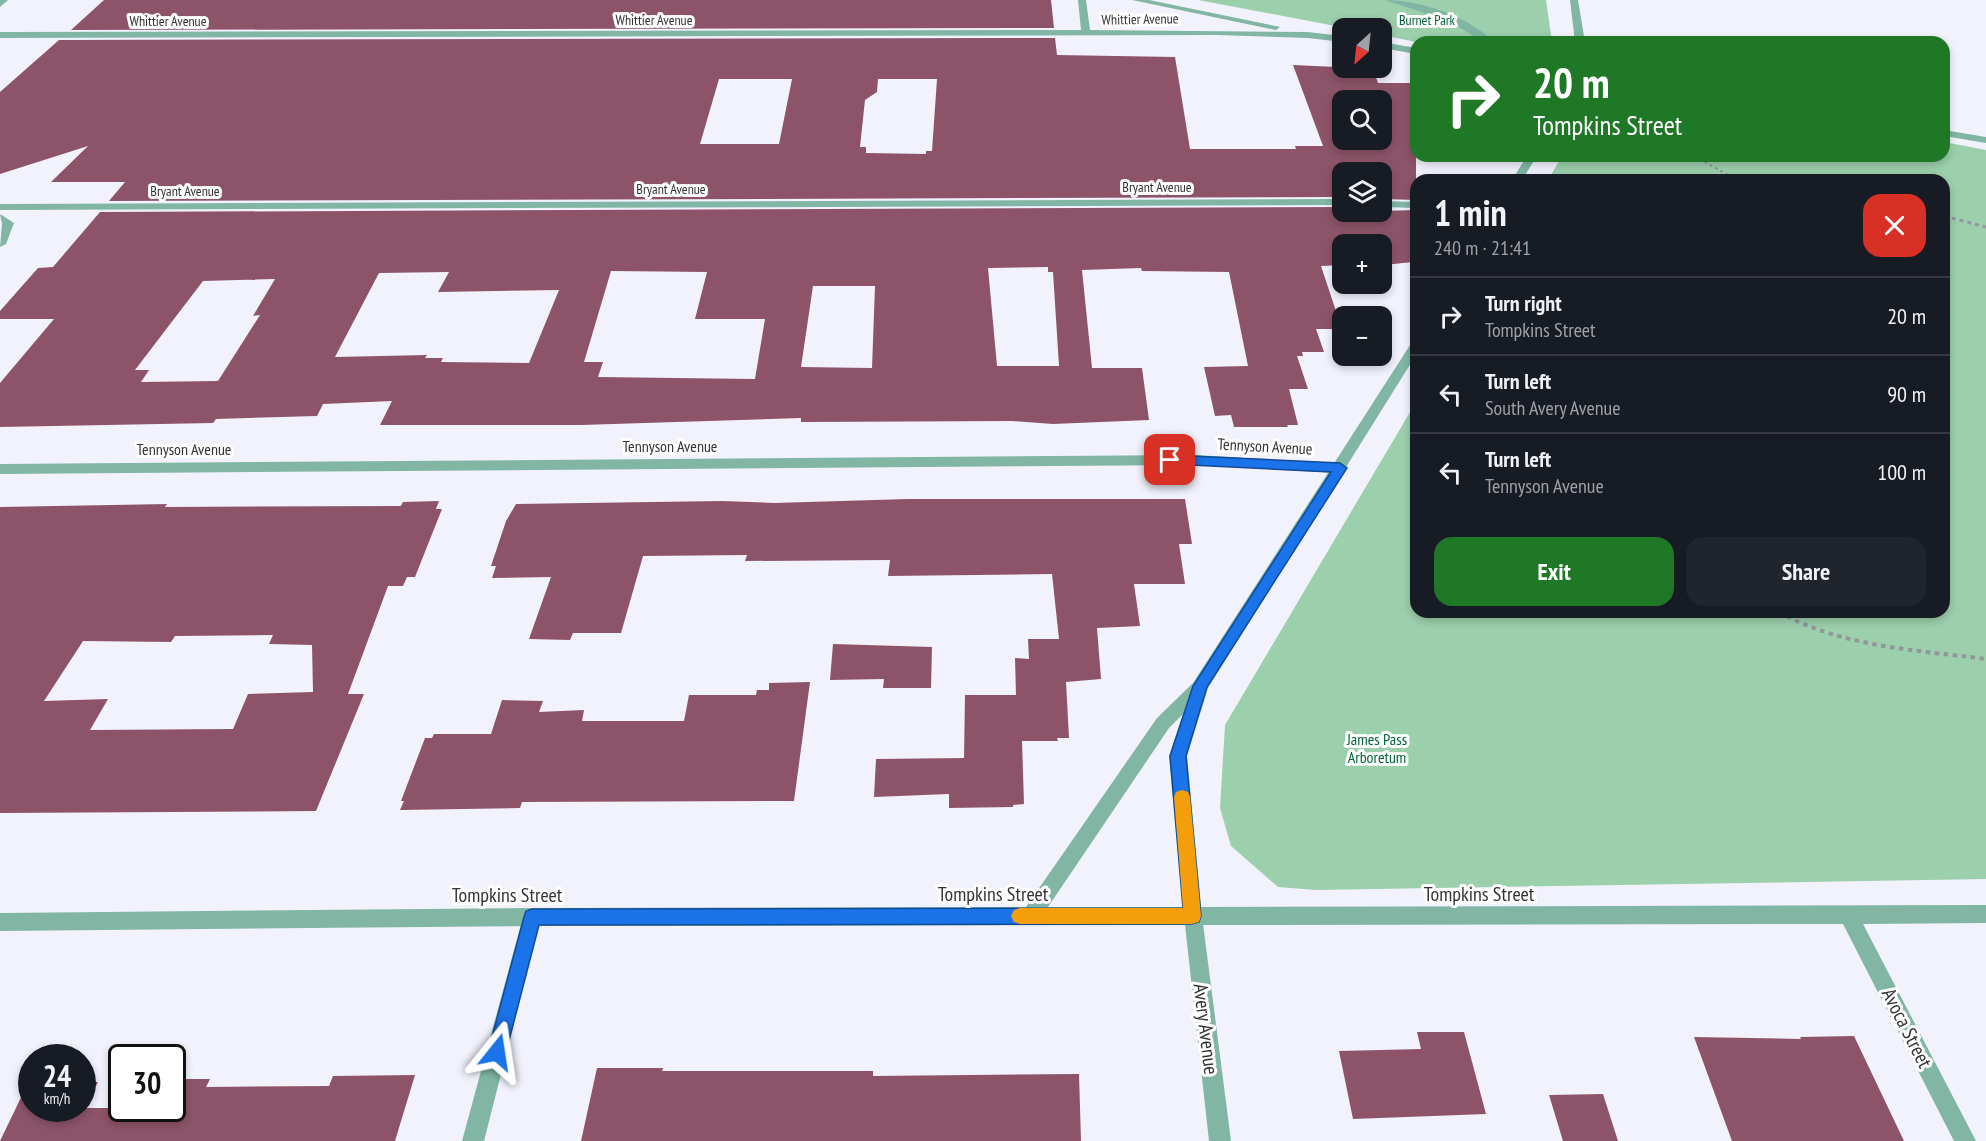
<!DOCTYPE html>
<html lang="en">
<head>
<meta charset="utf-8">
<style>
	body { margin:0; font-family:"PT Sans Narrow",sans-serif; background:#20242c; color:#f1f3f6; height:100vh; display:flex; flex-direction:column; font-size:22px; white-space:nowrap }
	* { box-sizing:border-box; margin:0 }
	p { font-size:20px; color:#9ea1a6 }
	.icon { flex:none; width:33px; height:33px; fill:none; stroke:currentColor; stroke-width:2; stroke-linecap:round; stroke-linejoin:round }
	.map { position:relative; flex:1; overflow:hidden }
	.side { position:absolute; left:1410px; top:174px; width:540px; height:444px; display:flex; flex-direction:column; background:#171b24; border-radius:18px; box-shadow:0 3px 9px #0003 }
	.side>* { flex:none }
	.top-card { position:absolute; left:1410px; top:36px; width:540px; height:126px; border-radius:18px; box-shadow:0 3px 9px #0003; background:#1f7826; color:#fff; overflow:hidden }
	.needle { width:39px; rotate:207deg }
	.controls { position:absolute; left:1332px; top:18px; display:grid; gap:12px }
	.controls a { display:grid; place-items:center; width:60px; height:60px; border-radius:12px; background:#171b24; box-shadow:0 3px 9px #0003; font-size:30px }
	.speed { position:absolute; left:18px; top:1044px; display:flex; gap:12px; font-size:30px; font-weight:700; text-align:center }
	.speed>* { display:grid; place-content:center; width:78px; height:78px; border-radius:50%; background:#171b24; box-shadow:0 3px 9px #0003; line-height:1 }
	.speed small { font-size:15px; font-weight:400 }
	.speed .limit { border:3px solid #111; border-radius:9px; background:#fff; color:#111 }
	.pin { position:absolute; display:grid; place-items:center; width:51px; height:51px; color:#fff; margin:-26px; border-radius:12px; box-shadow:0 3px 9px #0006 }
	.me { position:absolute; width:66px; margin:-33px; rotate:15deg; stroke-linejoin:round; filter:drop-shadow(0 0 4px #0008) }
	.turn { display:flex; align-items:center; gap:21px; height:126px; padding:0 24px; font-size:27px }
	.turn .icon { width:78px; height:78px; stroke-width:2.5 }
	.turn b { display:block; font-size:42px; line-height:51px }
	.round { display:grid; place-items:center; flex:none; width:63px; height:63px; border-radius:18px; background:#20242c }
	.summary { display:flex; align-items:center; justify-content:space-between; height:102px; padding:0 24px }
	h1 { font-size:36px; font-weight:700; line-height:45px }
	.primary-button { display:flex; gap:12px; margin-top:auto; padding:12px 24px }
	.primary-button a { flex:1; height:69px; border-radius:18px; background:#1f7826; color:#fff; font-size:24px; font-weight:700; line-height:69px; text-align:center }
	.primary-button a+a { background:#20242c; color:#f1f3f6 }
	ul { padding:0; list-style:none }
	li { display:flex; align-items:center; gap:18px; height:78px; padding:0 24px; border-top:2px solid #363941 }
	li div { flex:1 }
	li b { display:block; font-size:22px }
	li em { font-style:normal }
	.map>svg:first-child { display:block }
	.green { fill:#9ccfac }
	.building { fill:#8d5469; fill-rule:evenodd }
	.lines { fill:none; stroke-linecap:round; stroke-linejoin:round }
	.path-far2 { stroke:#95959c; stroke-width:2; stroke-dasharray:3 3; stroke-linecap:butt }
	.path-far1 { stroke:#95959c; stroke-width:3; stroke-dasharray:4 4; stroke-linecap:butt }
	.path { stroke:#95959c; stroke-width:4; stroke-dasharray:4.5 4.5; stroke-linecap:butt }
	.service { fill:#80b6a3; fill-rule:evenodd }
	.minor { fill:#80b6a3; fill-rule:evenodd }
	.tertiary { fill:#80b6a3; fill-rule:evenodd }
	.route { fill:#1a73e8; stroke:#114b97; stroke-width:1.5 }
	.slow { fill:#f59e0b }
	.labels { text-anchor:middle; stroke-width:6; stroke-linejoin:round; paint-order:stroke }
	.far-street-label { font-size:14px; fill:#333337; stroke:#fff }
	.far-park-label { font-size:14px; fill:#016537; stroke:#fff }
	.street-label { font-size:16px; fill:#333337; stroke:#fff }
	.park-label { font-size:16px; fill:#016537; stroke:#fff }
	.near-street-label { font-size:20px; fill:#333337; stroke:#fff }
</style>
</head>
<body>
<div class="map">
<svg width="1986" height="1141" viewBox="0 0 1986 1141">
	<rect width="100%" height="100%" fill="#f2f2fd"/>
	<!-- green -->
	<path class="green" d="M1198,0H1546L1552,42H1416L1382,35V28H1346Z
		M1944,142L1986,150V879L1316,890L1278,887L1231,846L1220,808L1225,725L1416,402V612H1944V180H1548L1562,156H1944Z"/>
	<!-- building -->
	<path class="building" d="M104,0H1051L1054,28L71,30Z
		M1055,38L1057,55L1175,57L1190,149H1296L1295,146H1323L1293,65L1359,68L1360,72H1374L1378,83H1416V200L1382,199V172H1342V197L109,201L125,182H51L88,146L0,174V92L59,40ZM719,79H792L779,144H700ZM878,79H937L932,151H926V154L866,153V147H860L865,100L877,92ZM1342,100H1382V140H1342Z
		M1342,207V212L1416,210V253H1410L1413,262L1384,265L1382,264V244H1342V265L1321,266L1342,329H1316L1324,352H1302L1303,356H1297L1308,389H1289L1298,425H1287L1288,427H1234L1231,415L1215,416L1204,367L1248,366L1229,272L1142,271L1141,268L1082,270L1092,368H1142L1149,420L1053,424L1012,421L801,422V418L581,425H380L392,401L323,404L317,416L216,419L213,423L0,427V383L54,319H0V311L38,268L53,267L100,212ZM1048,267V272H1053L1059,366H997L988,268ZM611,271L707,272L695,319H765L755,379L598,377L603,362H584ZM449,272L438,292L559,290L529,363L441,362L443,358H425L427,355L335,357L379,273ZM275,279L253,316L260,315L218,381L141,382L149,370H135L203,281ZM813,286H875L872,368L801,367Z
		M908,499H1185L1192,544H1179L1185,584H1134L1140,626L1097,628L1101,679L1066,682L1069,738H1057L1058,741H1022L1024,804L1013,805V807L949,808V794L874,797L876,759L964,758L965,695H1016L1015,658L1029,659L1028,639H1059L1052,574L888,576L890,560L745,561L747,555L643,556L621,633H573L570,640L529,639L551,577L492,578L496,566H491L506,521L516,504L722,501L774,503Z
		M439,501L436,509H442L415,577H407L403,586H388L348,694H364L316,811L0,813V507L167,504L165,507L401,506L403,502ZM273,635L269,644L312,645L313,692L248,694L233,729L90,730L108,699L44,701L83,641L171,642L175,636Z
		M833,644L932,647L931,688H883L884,679L830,680Z
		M810,682L794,801L522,802L520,808L400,810L404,801H401L425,738H432L434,734H491L502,700L543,701L539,712L584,710L582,721H684L689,695H756L757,690H769V683Z
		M1417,1032H1464L1486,1114L1353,1119L1339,1051L1421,1049Z
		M1854,1036L1904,1141H1732L1694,1037L1801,1039L1800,1037Z
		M597,1068H663L662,1071H873V1076L1079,1074L1081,1141H581Z
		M415,1075L395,1141H0L28,1083H32V1108H82V1082H98L85,1108H172V1079H210L206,1087L329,1086L333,1076Z
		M1603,1094L1618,1141H1563L1549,1095Z"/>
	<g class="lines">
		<!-- path-far2 -->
		<path class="path-far2" d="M1694,156L1737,180"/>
		<!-- path-far1 -->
		<path class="path-far1" d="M1944,216L1986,227"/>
		<!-- path -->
		<path class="path" d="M1779,612C1841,647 1917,650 1986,659"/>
		<!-- service -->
		<path class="service" d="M1385,0C1420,0 1468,16 1494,42H1483L1451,22Z"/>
		<!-- minor -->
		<path class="minor" d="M0,0H8L0,7Z
			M1078,0H1086L1090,30L1308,32L1342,36V42L1308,38L1217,35L0,38V32L1081,30Z
			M1132,0H1149L1280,27L1276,30Z
			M1382,42L1416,48V54L1382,48Z
			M1342,199V205L0,210V204Z
			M1382,201L1416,202V208L1382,207Z
			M0,214L14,223L6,244L0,247L2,224Z
			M1194,455L1340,463L1347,468L1340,473L1194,465L0,474V464Z
			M1986,905V923L1863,924L1976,1141H1954L1843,924L1193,925L1186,923L1184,916L1186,909L1193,907Z
			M532,908L539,910L541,917L484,1141H462L523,917L525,910Z"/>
		<!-- tertiary -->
		<path class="tertiary" d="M1570,0H1578L1585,42H1575Z
			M1944,130L1986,137V143L1944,136Z
			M1527,156H1537L1522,180H1512Z
			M1416,341V355L1208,688L1187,756L1202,916L1231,1141H1209L1185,925L532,926L0,931V913L532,908L1026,907L1157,718L1193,683L1412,342ZM1183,714L1169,756L1183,907H1048L1169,728Z"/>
	</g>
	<!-- route -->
	<path class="route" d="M1170,455L1340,463L1347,468L1207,687L1186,756L1201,916L1199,922L1192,924L539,925L506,1052L503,1058L497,1061L490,1058L488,1052L524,917L526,911L532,909L1183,908L1170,756L1193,686L1331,472L1170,464L1164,460Z"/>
	<!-- slow -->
	<path class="slow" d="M1182,790L1188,792L1190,797L1201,916L1199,922L1192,924H1020L1014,922L1011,916L1014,910L1020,908H1183L1174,797L1176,792Z"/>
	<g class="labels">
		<!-- far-street labels -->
		<g class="far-street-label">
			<text transform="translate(1140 19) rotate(-1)" y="5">Whittier Avenue</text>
			<text x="654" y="25">Whittier Avenue</text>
			<text x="168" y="26">Whittier Avenue</text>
			<text x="1157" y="192">Bryant Avenue</text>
			<text x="671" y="194">Bryant Avenue</text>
			<text x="185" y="196">Bryant Avenue</text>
		</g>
		<!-- far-park labels -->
		<g class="far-park-label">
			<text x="1427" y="25">Burnet Park</text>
		</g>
		<!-- street labels -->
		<g class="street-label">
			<text x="670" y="452">Tennyson Avenue</text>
			<text transform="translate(1265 446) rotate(3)" y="6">Tennyson Avenue</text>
			<text x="184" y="455">Tennyson Avenue</text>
		</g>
		<!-- park labels -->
		<g class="park-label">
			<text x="1377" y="745">James Pass<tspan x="1377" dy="18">Arboretum</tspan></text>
		</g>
		<!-- near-street labels -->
		<g class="near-street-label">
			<text x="993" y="901">Tompkins Street</text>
			<text x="1479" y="901">Tompkins Street</text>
			<text x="507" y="902">Tompkins Street</text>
			<text transform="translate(1907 1028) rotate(63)" y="7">Avoca Street</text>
			<text transform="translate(1206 1029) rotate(83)" y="7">Avery Avenue</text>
		</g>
	</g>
</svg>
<div class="controls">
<a><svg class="needle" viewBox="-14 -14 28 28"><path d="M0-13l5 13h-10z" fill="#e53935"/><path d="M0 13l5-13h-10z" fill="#9ea1a6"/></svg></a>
<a><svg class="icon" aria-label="search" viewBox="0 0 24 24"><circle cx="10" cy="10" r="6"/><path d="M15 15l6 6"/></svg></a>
<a><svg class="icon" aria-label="layers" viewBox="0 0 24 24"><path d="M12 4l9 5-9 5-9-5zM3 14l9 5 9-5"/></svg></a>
<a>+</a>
<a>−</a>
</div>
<div class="speed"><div>24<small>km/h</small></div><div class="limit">30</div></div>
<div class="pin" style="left:1170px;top:460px;background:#d93025"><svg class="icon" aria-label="arrive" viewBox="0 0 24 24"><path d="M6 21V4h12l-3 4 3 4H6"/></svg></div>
<svg class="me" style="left:497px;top:1052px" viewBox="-20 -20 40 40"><path d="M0-17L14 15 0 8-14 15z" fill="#1a73e8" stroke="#fff" stroke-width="4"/></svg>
<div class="top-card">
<div class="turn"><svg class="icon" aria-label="right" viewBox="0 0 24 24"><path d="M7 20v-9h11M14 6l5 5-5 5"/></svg><div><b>20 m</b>Tompkins Street</div></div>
</div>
<section class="side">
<div class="summary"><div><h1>1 min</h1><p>240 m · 21:41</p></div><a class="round" style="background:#d93025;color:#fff"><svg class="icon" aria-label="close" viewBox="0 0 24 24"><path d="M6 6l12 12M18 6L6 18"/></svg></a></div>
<ul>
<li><svg class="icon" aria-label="right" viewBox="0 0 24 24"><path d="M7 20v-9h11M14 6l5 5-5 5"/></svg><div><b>Turn right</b><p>Tompkins Street</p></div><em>20 m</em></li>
<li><svg class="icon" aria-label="left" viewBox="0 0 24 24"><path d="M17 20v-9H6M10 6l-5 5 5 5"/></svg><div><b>Turn left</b><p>South Avery Avenue</p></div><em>90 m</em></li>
<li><svg class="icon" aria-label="left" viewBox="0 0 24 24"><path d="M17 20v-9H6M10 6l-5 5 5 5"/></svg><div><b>Turn left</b><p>Tennyson Avenue</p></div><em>100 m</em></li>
</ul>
<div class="primary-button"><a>Exit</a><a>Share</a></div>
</section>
</div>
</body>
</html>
